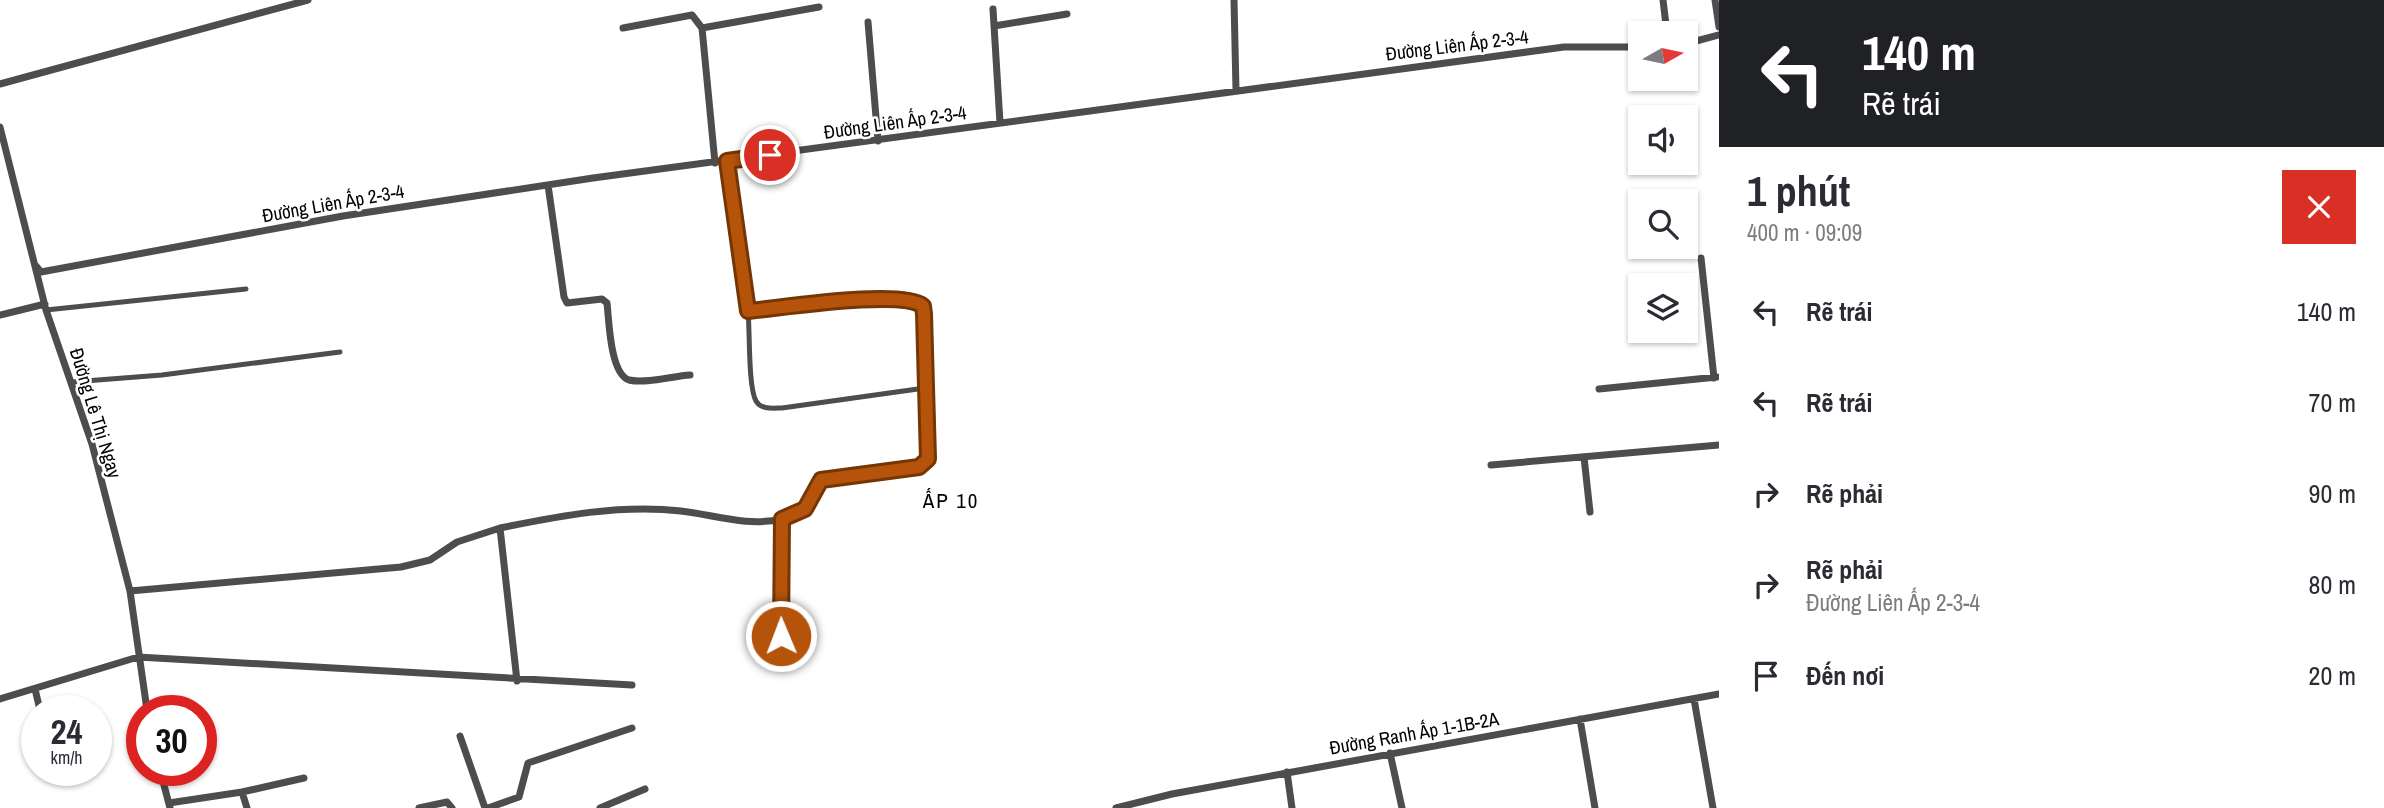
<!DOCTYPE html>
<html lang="vi">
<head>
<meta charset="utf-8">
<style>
	body { margin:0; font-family:"Archivo Narrow",sans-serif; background:#f2f2f3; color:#2b2b33; height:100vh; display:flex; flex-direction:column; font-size:26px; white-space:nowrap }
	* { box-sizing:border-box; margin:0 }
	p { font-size:23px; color:#7c7c81 }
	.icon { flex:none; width:38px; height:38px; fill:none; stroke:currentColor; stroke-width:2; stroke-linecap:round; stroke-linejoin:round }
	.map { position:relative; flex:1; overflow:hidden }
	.sheet { display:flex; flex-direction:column; background:#fff; width:665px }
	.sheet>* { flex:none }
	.hud { background:#202124; color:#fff; overflow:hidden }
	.needle { width:46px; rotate:81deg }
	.fabs { position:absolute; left:1628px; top:21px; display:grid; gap:14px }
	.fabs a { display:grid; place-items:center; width:70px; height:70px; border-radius:0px; background:#fff; box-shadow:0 2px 5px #0004; font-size:35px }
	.speed { position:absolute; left:21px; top:695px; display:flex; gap:14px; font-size:35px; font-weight:700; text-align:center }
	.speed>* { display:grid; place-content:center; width:91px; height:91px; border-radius:50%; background:#fff; box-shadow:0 2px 5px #0004; line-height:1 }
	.speed small { font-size:18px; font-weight:400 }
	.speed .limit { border:10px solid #d22; background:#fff; color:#111 }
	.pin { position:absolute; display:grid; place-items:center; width:60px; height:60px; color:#fff; margin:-30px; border:4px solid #fff; border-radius:50%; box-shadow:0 2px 7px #0007 }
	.me { position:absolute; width:77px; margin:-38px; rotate:359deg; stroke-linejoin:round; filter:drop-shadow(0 0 5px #0008) }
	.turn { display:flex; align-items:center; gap:24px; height:147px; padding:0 28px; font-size:32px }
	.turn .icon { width:91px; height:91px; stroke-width:2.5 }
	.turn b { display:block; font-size:49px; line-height:60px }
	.round { display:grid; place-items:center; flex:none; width:74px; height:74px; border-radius:0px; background:#f2f2f3 }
	.head { display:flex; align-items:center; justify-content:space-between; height:119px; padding:0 28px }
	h1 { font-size:42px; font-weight:800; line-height:52px }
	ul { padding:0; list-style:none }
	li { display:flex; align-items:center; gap:21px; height:91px; padding:0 28px }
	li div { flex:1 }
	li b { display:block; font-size:26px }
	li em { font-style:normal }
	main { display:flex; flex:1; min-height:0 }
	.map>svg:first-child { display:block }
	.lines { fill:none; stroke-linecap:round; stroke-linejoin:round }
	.lane { stroke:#4d4d4d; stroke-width:5 }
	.street { stroke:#4d4d4d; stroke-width:7 }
	.route-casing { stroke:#753606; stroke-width:18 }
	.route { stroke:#b45309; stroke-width:12 }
	.labels { text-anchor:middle; stroke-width:5; stroke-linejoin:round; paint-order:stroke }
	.street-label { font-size:19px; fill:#000; stroke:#fff }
	.neighbourhood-label { font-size:21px; letter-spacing:2px; fill:#000; stroke:#fff }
</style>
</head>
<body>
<main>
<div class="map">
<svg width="1719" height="808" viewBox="0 0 1719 808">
	<rect width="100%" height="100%" fill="#fff"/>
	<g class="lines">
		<!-- lane -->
		<path class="lane" d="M46,310L246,289
			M748,311C750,330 748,387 756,401C761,410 773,408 782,408L925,388
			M72,382L162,375L340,352"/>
		<!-- street -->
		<path class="street" d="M1234,0L1236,90
			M1663,0L1667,33
			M1715,0L1719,27
			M993,9L1000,123
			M868,22L878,141
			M994,26L1067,14
			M623,28L692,15L702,28
			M1685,44L1719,35
			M0,84L308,0
			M0,127L46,310L92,444L130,591L147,710
			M715,163L702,28L819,7
			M548,185L564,297L567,303L602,299L607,303C609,320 610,374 629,380C645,384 673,376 690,375
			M1701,258L1714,378
			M36,266L41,272L343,216L593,178L1564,47H1640
			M0,315L45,304
			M1599,389L1717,377
			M1584,457L1590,512
			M1491,465L1719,445
			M500,528C559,516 620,504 681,511C715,515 747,527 782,519C804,515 811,498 821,480L919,467L927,459L923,306C901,289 781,308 748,311L727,161
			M130,591L401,567L430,560L457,542L500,528L517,681
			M781,636L782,519
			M35,689L40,710
			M0,699L138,657L632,685
			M1694,699L1713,808
			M1580,719L1595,808
			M460,736L485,808
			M1390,753L1402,808
			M160,770L170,808
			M1287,772L1292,808
			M242,792L247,808
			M169,803L242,792L304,778
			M419,808L447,802L452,808
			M488,808L519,797L528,763L632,728
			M600,808L645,789
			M1116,808L1172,794L1719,694"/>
	</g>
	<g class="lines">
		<defs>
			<path id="route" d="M770,155L727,161L748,311C782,308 901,289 923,306L924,314L928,459L919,467L821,480L805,509L782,519L781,636"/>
		</defs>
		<!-- route casing -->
		<use href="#route" class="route-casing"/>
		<!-- route -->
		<use href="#route" class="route"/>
	</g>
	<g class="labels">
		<!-- street labels -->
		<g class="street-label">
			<text transform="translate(1457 45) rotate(-7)" y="7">Đường Liên Ấp 2-3-4</text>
			<text transform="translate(895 122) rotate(-8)" y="7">Đường Liên Ấp 2-3-4</text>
			<text transform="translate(333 203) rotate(-10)" y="7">Đường Liên Ấp 2-3-4</text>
			<text transform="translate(96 413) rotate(73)" y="7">Đường Lê Thị Ngay</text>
			<text transform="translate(1414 733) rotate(-10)" y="7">Đường Ranh Ấp 1-1B-2A</text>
		</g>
		<!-- neighbourhood labels -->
		<g class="neighbourhood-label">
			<text x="951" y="508">ẤP 10</text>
		</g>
	</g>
</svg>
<div class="fabs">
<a><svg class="needle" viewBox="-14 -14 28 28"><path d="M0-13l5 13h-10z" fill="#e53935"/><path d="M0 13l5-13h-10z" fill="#7c7c81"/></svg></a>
<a><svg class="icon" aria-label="sound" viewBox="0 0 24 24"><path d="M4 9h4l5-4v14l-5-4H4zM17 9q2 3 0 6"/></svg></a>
<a><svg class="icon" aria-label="search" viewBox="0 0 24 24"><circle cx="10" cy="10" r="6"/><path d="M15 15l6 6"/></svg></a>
<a><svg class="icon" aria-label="layers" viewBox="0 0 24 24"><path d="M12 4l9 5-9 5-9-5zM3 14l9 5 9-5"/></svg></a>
</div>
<div class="speed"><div>24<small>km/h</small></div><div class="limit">30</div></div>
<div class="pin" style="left:770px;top:155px;background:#d93025"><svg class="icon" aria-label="arrive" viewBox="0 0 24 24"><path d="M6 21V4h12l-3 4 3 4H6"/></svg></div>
<svg class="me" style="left:781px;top:636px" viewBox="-20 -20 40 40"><circle r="17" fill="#b45309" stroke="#fff" stroke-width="3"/><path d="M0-11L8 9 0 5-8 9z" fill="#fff"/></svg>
</div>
<section class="sheet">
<div class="hud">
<div class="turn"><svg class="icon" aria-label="left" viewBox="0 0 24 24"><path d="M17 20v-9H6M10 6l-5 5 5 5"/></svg><div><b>140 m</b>Rẽ trái</div></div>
</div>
<div class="head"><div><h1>1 phút</h1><p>400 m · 09:09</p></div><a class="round" style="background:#d93025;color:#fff"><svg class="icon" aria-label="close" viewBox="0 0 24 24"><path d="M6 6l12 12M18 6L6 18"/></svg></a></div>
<ul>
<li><svg class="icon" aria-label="left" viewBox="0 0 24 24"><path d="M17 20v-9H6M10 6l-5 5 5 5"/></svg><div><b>Rẽ trái</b></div><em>140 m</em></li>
<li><svg class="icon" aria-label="left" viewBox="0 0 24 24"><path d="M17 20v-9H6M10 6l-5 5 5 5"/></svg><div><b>Rẽ trái</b></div><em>70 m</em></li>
<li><svg class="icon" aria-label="right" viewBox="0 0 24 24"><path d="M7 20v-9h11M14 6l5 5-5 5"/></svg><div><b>Rẽ phải</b></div><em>90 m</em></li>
<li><svg class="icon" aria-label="right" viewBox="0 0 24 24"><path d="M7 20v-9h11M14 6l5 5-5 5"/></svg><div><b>Rẽ phải</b><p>Đường Liên Ấp 2-3-4</p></div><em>80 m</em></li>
<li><svg class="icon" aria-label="arrive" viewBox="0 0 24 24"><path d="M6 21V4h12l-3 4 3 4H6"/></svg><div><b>Đến nơi</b></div><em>20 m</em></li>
</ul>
</section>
</main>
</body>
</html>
